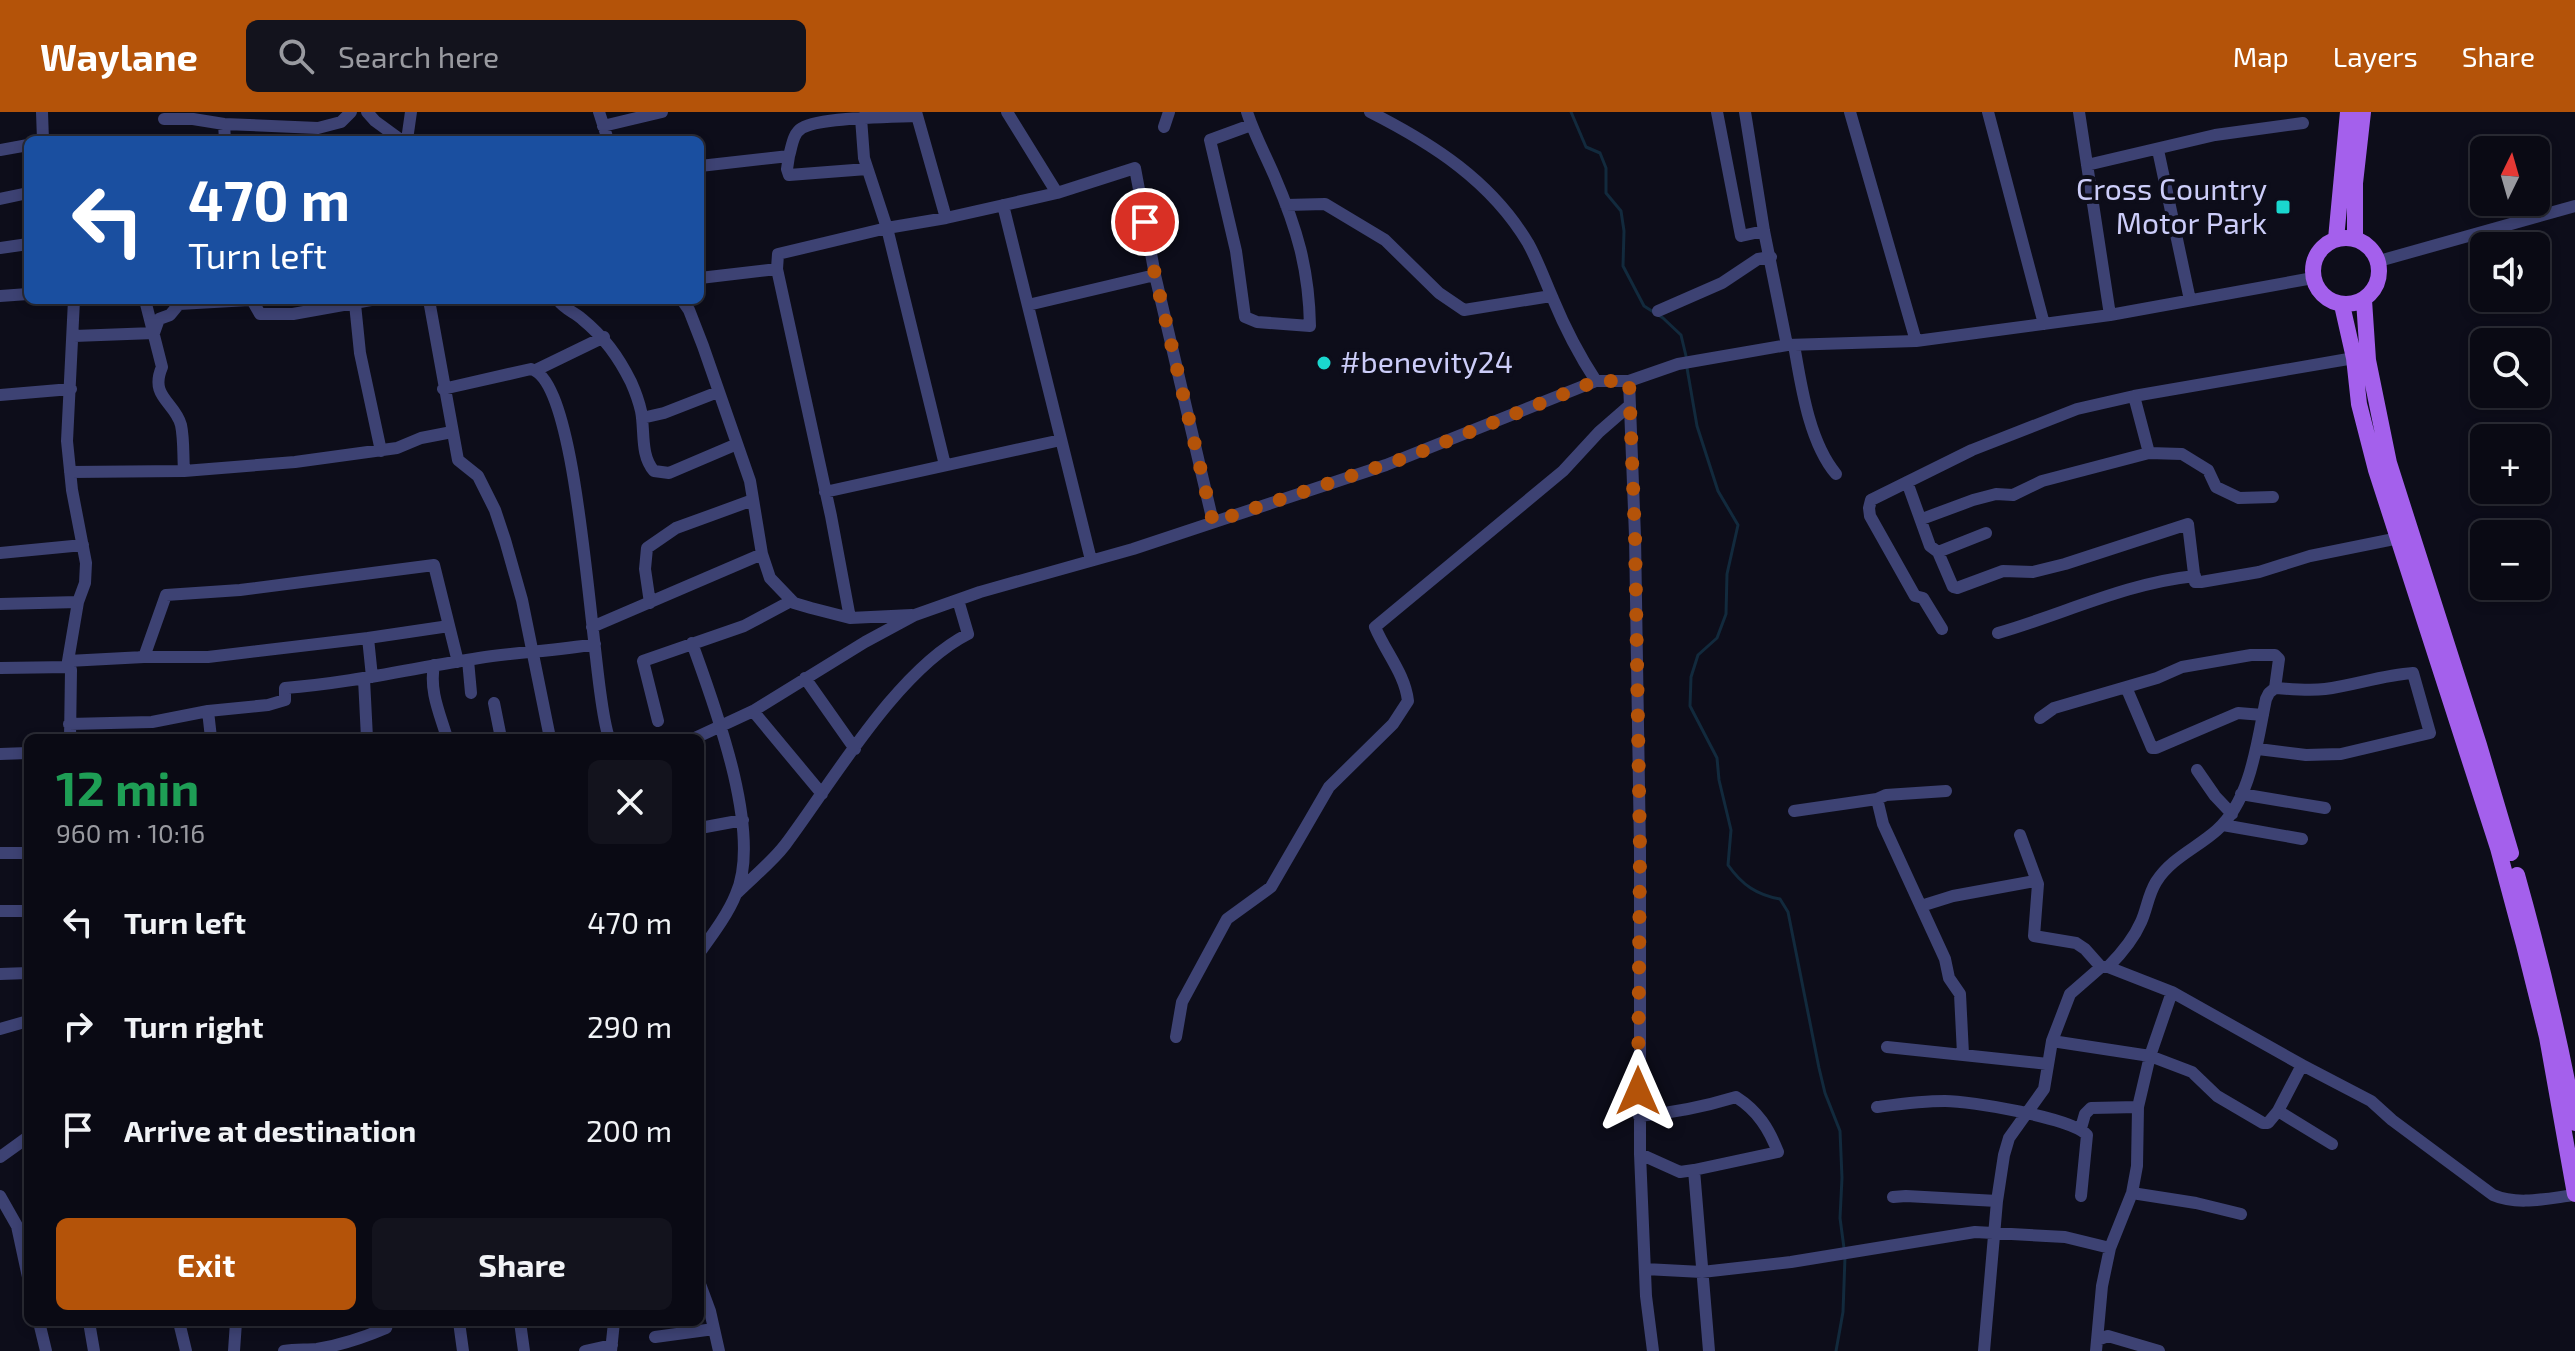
<!DOCTYPE html>
<html lang="en">
<head>
<meta charset="utf-8">
<style>
	body { margin:0; font-family:"Exo 2",sans-serif; background:#13131d; color:#f1f3f6; height:100vh; display:flex; flex-direction:column; font-size:30px; white-space:nowrap }
	* { box-sizing:border-box; margin:0 }
	p { font-size:26px; color:#999aa0 }
	.icon { flex:none; width:44px; height:44px; fill:none; stroke:currentColor; stroke-width:2; stroke-linecap:round; stroke-linejoin:round }
	.map { position:relative; flex:1; overflow:hidden }
	.panel { position:absolute; left:24px; top:622px; width:680px; height:592px; display:flex; flex-direction:column; background:#0a0a14; border-radius:12px; box-shadow:0 4px 12px #0003,0 0 0 2px #2a2b34 }
	.panel>* { flex:none }
	.banner { position:absolute; left:24px; top:24px; width:680px; height:168px; border-radius:12px; box-shadow:0 4px 12px #0003,0 0 0 2px #2a2b34; background:#1a4fa0; color:#fff; overflow:hidden }
	.needle { width:52px; rotate:5deg }
	.buttons { position:absolute; left:2470px; top:24px; display:grid; gap:16px }
	.buttons a { display:grid; place-items:center; width:80px; height:80px; border-radius:12px; background:#0a0a14; box-shadow:0 4px 12px #0003,0 0 0 2px #2a2b34; font-size:40px }
	.pin { position:absolute; display:grid; place-items:center; width:68px; height:68px; color:#fff; margin:-34px; border:4px solid #fff; border-radius:50%; box-shadow:0 2px 8px #0007 }
	.me { position:absolute; width:88px; margin:-44px; rotate:0deg; stroke-linejoin:round; filter:drop-shadow(0 0 6px #0008) }
	.turn { display:flex; align-items:center; gap:28px; height:168px; padding:0 32px; font-size:36px }
	.turn .icon { width:104px; height:104px; stroke-width:2.5 }
	.turn b { display:block; font-size:56px; line-height:68px }
	.round { display:grid; place-items:center; flex:none; width:84px; height:84px; border-radius:12px; background:#13131d }
	.head { display:flex; align-items:center; justify-content:space-between; height:136px; padding:0 32px }
	h1 { font-size:48px; font-weight:700; line-height:60px; color:#1e9e55 }
	.action { display:flex; gap:16px; margin-top:auto; padding:16px 32px }
	.action a { flex:1; height:92px; border-radius:12px; background:#b45309; color:#fff; font-size:32px; font-weight:700; line-height:92px; text-align:center }
	.action a+a { background:#13131d; color:#f1f3f6 }
	ul { padding:0; list-style:none }
	li { display:flex; align-items:center; gap:24px; height:104px; padding:0 32px }
	li div { flex:1 }
	li b { display:block; font-size:30px }
	li em { font-style:normal }
	header { display:flex; align-items:center; gap:48px; box-sizing:border-box; height:112px; padding:0 40px; background:#b45309; color:#fff }
	header strong { font-size:38px }
	nav { display:flex; gap:44px; margin-inline-start:auto; font-size:28px }
	.search { width:560px; height:72px; background:#13131d; display:flex; align-items:center; gap:20px; box-sizing:border-box; padding:0 28px; border-radius:12px; color:#999aa0; font-size:30px }
	.map>svg:first-child { display:block }
	.lines { fill:none; stroke-linecap:round; stroke-linejoin:round }
	.stream { stroke:#122a3d; stroke-width:3 }
	.minor { stroke:#3d4273; stroke-width:12 }
	.major { stroke:#a460ec; stroke-width:16 }
	.route { stroke:#b45309; stroke-width:14; stroke-dasharray:0 25.2 }
	.poi-dot { fill:#1ad7cf; stroke:#0d0d1a; stroke-width:3 }
	.labels { text-anchor:middle; stroke-width:8; stroke-linejoin:round; paint-order:stroke }
	.poi-label { font-size:30px; fill:#cccdf9; stroke:#0d0d1a; text-anchor:end }
</style>
</head>
<body>
<header>
<strong>Waylane</strong>
<div class="search"><svg class="icon" aria-label="search" viewBox="0 0 24 24"><circle cx="10" cy="10" r="6"/><path d="M15 15l6 6"/></svg>Search here</div>
<nav><a>Map</a><a>Layers</a><a>Share</a></nav>
</header>
<div class="map">
<svg width="2575" height="1239" viewBox="0 0 2575 1239">
	<rect width="100%" height="100%" fill="#0d0d1a"/>
	<g class="lines">
		<!-- stream -->
		<path class="stream" d="M1571,0L1586,35L1600,41L1606,56V81L1621,99L1624,119L1623,154L1644,194L1663,206L1681,223L1686,244
			M1687,256L1697,314L1718,379L1738,413L1727,462L1726,502L1717,526L1698,543L1691,565L1690,594L1717,646L1719,668L1731,718L1728,753C1742,773 1757,783 1780,787L1788,800L1819,956L1825,981L1840,1019L1842,1066L1840,1106L1844,1136
			M1836,1239L1843,1200L1845,1145"/>
		<!-- minor -->
		<path class="minor" d="M42,0L43,28
			M367,0L375,9L401,28
			M599,0L608,28
			M916,0L946,106
			M1007,0L1057,81
			M1247,0C1254,22 1265,42 1274,63C1297,116 1309,157 1310,214L1257,210L1245,205L1236,139L1210,28L1251,13
			M1370,0C1433,32 1491,69 1528,131C1538,149 1545,169 1553,187C1565,216 1579,243 1596,269
			M1717,0L1741,124L1764,119
			M1745,0L1764,119L1787,233
			M1850,0L1916,229
			M1988,0L2044,212
			M2079,0L2110,203
			M861,6L864,46L887,116L945,353
			M164,7H193L224,12L318,16L341,10L351,0
			M224,12L225,28
			M603,14L662,0
			M1164,15L1169,0
			M407,28L411,0
			M0,38L28,33
			M2158,38L2190,188
			M789,44L787,57L789,63L867,57
			M2087,53L2215,23L2303,11
			M700,54L789,44C792,34 793,21 802,16C820,5 892,5 916,4
			M0,87L28,81
			M1003,93L1091,448
			M1286,93L1325,92L1385,128L1439,181L1464,198L1551,184
			M0,136L28,132
			M2379,149L2575,94
			M777,157L831,404L850,506
			M700,166L777,157L778,142L887,116L946,106L1057,81L1135,56L1155,163L1213,410
			M0,184L28,182
			M145,188L162,255C149,285 175,290 181,313C184,327 183,344 184,359
			M252,188L260,202H293L371,188
			M429,188L458,348L478,364L495,398L505,428L522,488L550,626
			M558,188C564,197 574,200 582,207C604,225 618,244 631,270C635,279 639,290 641,299C645,319 640,343 654,359L669,361L737,332
			M682,188L689,198L703,234L750,369L762,442L770,466L794,491L811,496L850,506L912,503
			M355,192L360,241L381,339
			M1028,193L1155,163
			M1658,199L1722,171L1758,147L1771,145
			M74,224L154,221L159,207L170,203L179,192L249,188
			M1794,233C1801,273 1809,330 1836,362
			M536,258L604,225
			M1629,269L1635,424L1640,738V1042L1680,1060L1694,1058L1709,1239
			M443,277L531,257C583,271 590,570 609,626
			M0,283L71,277
			M2134,284L2149,341
			M642,306L664,301L718,280
			M70,360L184,359L295,350L397,336L421,326L452,320
			M1907,370L1930,434L1938,440L1953,475L1957,476L2003,459L2033,460L2065,452L2188,412L2195,470H2201L2259,460L2310,444L2399,426
			M825,380L1061,328
			M1922,407L1973,388L1996,382L2013,383L2042,369L2149,341L2182,342L2208,358L2216,375L2239,386L2273,385
			M1938,440L1986,421
			M0,441L83,433
			M650,491L645,457L647,436L676,416L753,388
			M0,492L78,490
			M592,515L762,442
			M1942,517L1923,486L1915,484L1870,404L1869,396L1871,388L1972,338L2077,297L2134,284L2354,246
			M1998,521C2064,502 2126,471 2195,464
			M368,526L449,514
			M692,531C714,592 763,721 736,782C728,802 713,822 700,840
			M140,545H208L368,526L372,565
			M468,548L471,581
			M68,549L144,545L166,483L240,478L434,453L458,550
			M434,553C429,579 440,602 447,626
			M0,556L70,555
			M805,566L855,637
			M364,567L367,626
			M2126,575L2152,636H2156L2238,601L2263,603
			M494,591L501,626
			M208,599L211,626
			M753,599L822,682
			M658,609L643,549L744,514L791,489
			M69,612L152,610L208,599L268,593L285,588V576C351,571 414,556 479,546C517,540 556,539 595,532
			M70,626L71,558L68,549L78,490L85,471L86,451L72,378L67,329L74,188
			M695,626L753,599L865,530L915,503L980,480L1133,437L1386,353L1596,269H1629L1678,252L1787,233L1916,229L2110,203L2313,166
			M2258,637L2306,643L2341,642L2430,621L2413,561C2383,563 2355,573 2325,577C2308,579 2292,577 2275,576
			M0,642L28,641
			M2197,658L2215,684L2232,702
			M2241,682L2325,696
			M1877,687L1883,712L1945,847L1949,866L1960,882L1963,942
			M1794,699L1877,687L1886,683L1946,679
			M2223,713L2302,727
			M700,716L743,708
			M2020,723L2038,772L2034,824L2076,831L2085,837L2101,855
			M0,741H28
			M737,781C753,765 772,750 785,733C833,669 897,558 968,522L958,488
			M1921,794L1953,784L2035,769
			M0,799H28
			M2108,855L2172,880L2302,953L2371,989L2392,1008L2493,1083C2518,1094 2549,1086 2575,1083
			M0,862L28,861
			M0,917L28,909
			M1176,925L1182,890L1227,807L1271,775L1329,675L1393,612L1408,589C1405,562 1386,541 1375,515L1563,359L1599,320L1630,293
			M2052,929L2150,944L2192,960L2217,984L2263,1011H2268L2278,999L2302,953
			M1887,935L2048,952
			M1877,995C1900,992 1921,989 1945,989C1970,989 2073,1006 2087,1023L2081,1084
			M2278,999L2332,1032
			M1639,1004C1673,1001 1703,995 1736,985C1758,999 1769,1017 1778,1040L1694,1058
			M2081,1016L2085,1002L2091,996L2138,995
			M1640,1042L1646,1184L1653,1239
			M0,1045L28,1025
			M2132,1081L2196,1091L2241,1102
			M0,1084L17,1114L28,1165
			M1893,1085L1906,1084L1997,1089
			M1645,1157L1702,1160L1791,1150L1975,1120L2065,1125L2110,1136
			M700,1172L710,1199L719,1239
			M39,1210L46,1239
			M89,1210L94,1239
			M179,1210L186,1239
			M459,1210L463,1239
			M520,1210L524,1239
			M655,1225L714,1217
			M2097,1228L2108,1224L2159,1239
			M234,1239L236,1210
			M284,1239C295,1237 306,1238 317,1237C341,1233 365,1225 386,1216L388,1210
			M585,1239L612,1233
			M611,1239L614,1210
			M1984,1239L1997,1089L2004,1043L2009,1026L2044,977L2052,929L2070,882L2101,855H2108C2120,843 2134,826 2141,810C2147,797 2148,783 2156,770C2171,746 2197,736 2217,718C2251,688 2257,630 2266,587L2269,581L2275,576L2279,547L2275,543H2251L2182,555L2157,566L2054,596L2040,606
			M2096,1239L2102,1174L2110,1136L2132,1081L2137,1054L2138,995L2150,944L2172,880"/>
		<!-- major -->
		<path class="major" d="M2313 159a33 33 0 1 1 66 0a33 33 0 1 1-66 0Z
			M2355,126V71L2363,0
			M2336,127L2348,0
			M2364,188L2368,248L2389,351L2479,633L2511,741
			M2342,193L2354,246L2359,292L2376,358L2498,736L2524,833L2547,925L2575,1082
			M2517,763C2540,845 2560,927 2575,1011"/>
	</g>
	<g class="lines">
		<!-- route -->
		<path class="route" d="M1145,110L1155,163L1213,410L1408,345L1596,269H1629L1635,424L1640,738L1638,979"/>
	</g>
	<!-- markers -->
	<g class="poi-dot">
		<rect x="2275" y="87" width="16" height="16" rx="4"/>
		<circle cx="1324" cy="251" r="8"/>
	</g>
	<g class="labels">
		<!-- poi labels -->
		<g class="poi-label">
			<text x="2267" y="88">Cross Country<tspan x="2267" dy="34">Motor Park</tspan></text>
			<text x="1340" y="261" text-anchor="start">#benevity24</text>
		</g>
	</g>
</svg>
<div class="buttons">
<a><svg class="needle" viewBox="-14 -14 28 28"><path d="M0-13l5 13h-10z" fill="#e53935"/><path d="M0 13l5-13h-10z" fill="#999aa0"/></svg></a>
<a><svg class="icon" aria-label="sound" viewBox="0 0 24 24"><path d="M4 9h4l5-4v14l-5-4H4zM17 9q2 3 0 6"/></svg></a>
<a><svg class="icon" aria-label="search" viewBox="0 0 24 24"><circle cx="10" cy="10" r="6"/><path d="M15 15l6 6"/></svg></a>
<a>+</a>
<a>−</a>
</div>
<div class="pin" style="left:1145px;top:110px;background:#d93025"><svg class="icon" aria-label="arrive" viewBox="0 0 24 24"><path d="M6 21V4h12l-3 4 3 4H6"/></svg></div>
<svg class="me" style="left:1638px;top:979px" viewBox="-20 -20 40 40"><path d="M0-17L14 15 0 8-14 15z" fill="#b45309" stroke="#fff" stroke-width="4"/></svg>
<div class="banner">
<div class="turn"><svg class="icon" aria-label="left" viewBox="0 0 24 24"><path d="M17 20v-9H6M10 6l-5 5 5 5"/></svg><div><b>470 m</b>Turn left</div></div>
</div>
<section class="panel">
<div class="head"><div><h1>12 min</h1><p>960 m · 10:16</p></div><a class="round"><svg class="icon" aria-label="close" viewBox="0 0 24 24"><path d="M6 6l12 12M18 6L6 18"/></svg></a></div>
<ul>
<li><svg class="icon" aria-label="left" viewBox="0 0 24 24"><path d="M17 20v-9H6M10 6l-5 5 5 5"/></svg><div><b>Turn left</b></div><em>470 m</em></li>
<li><svg class="icon" aria-label="right" viewBox="0 0 24 24"><path d="M7 20v-9h11M14 6l5 5-5 5"/></svg><div><b>Turn right</b></div><em>290 m</em></li>
<li><svg class="icon" aria-label="arrive" viewBox="0 0 24 24"><path d="M6 21V4h12l-3 4 3 4H6"/></svg><div><b>Arrive at destination</b></div><em>200 m</em></li>
</ul>
<div class="action"><a>Exit</a><a>Share</a></div>
</section>
</div>
</body>
</html>
